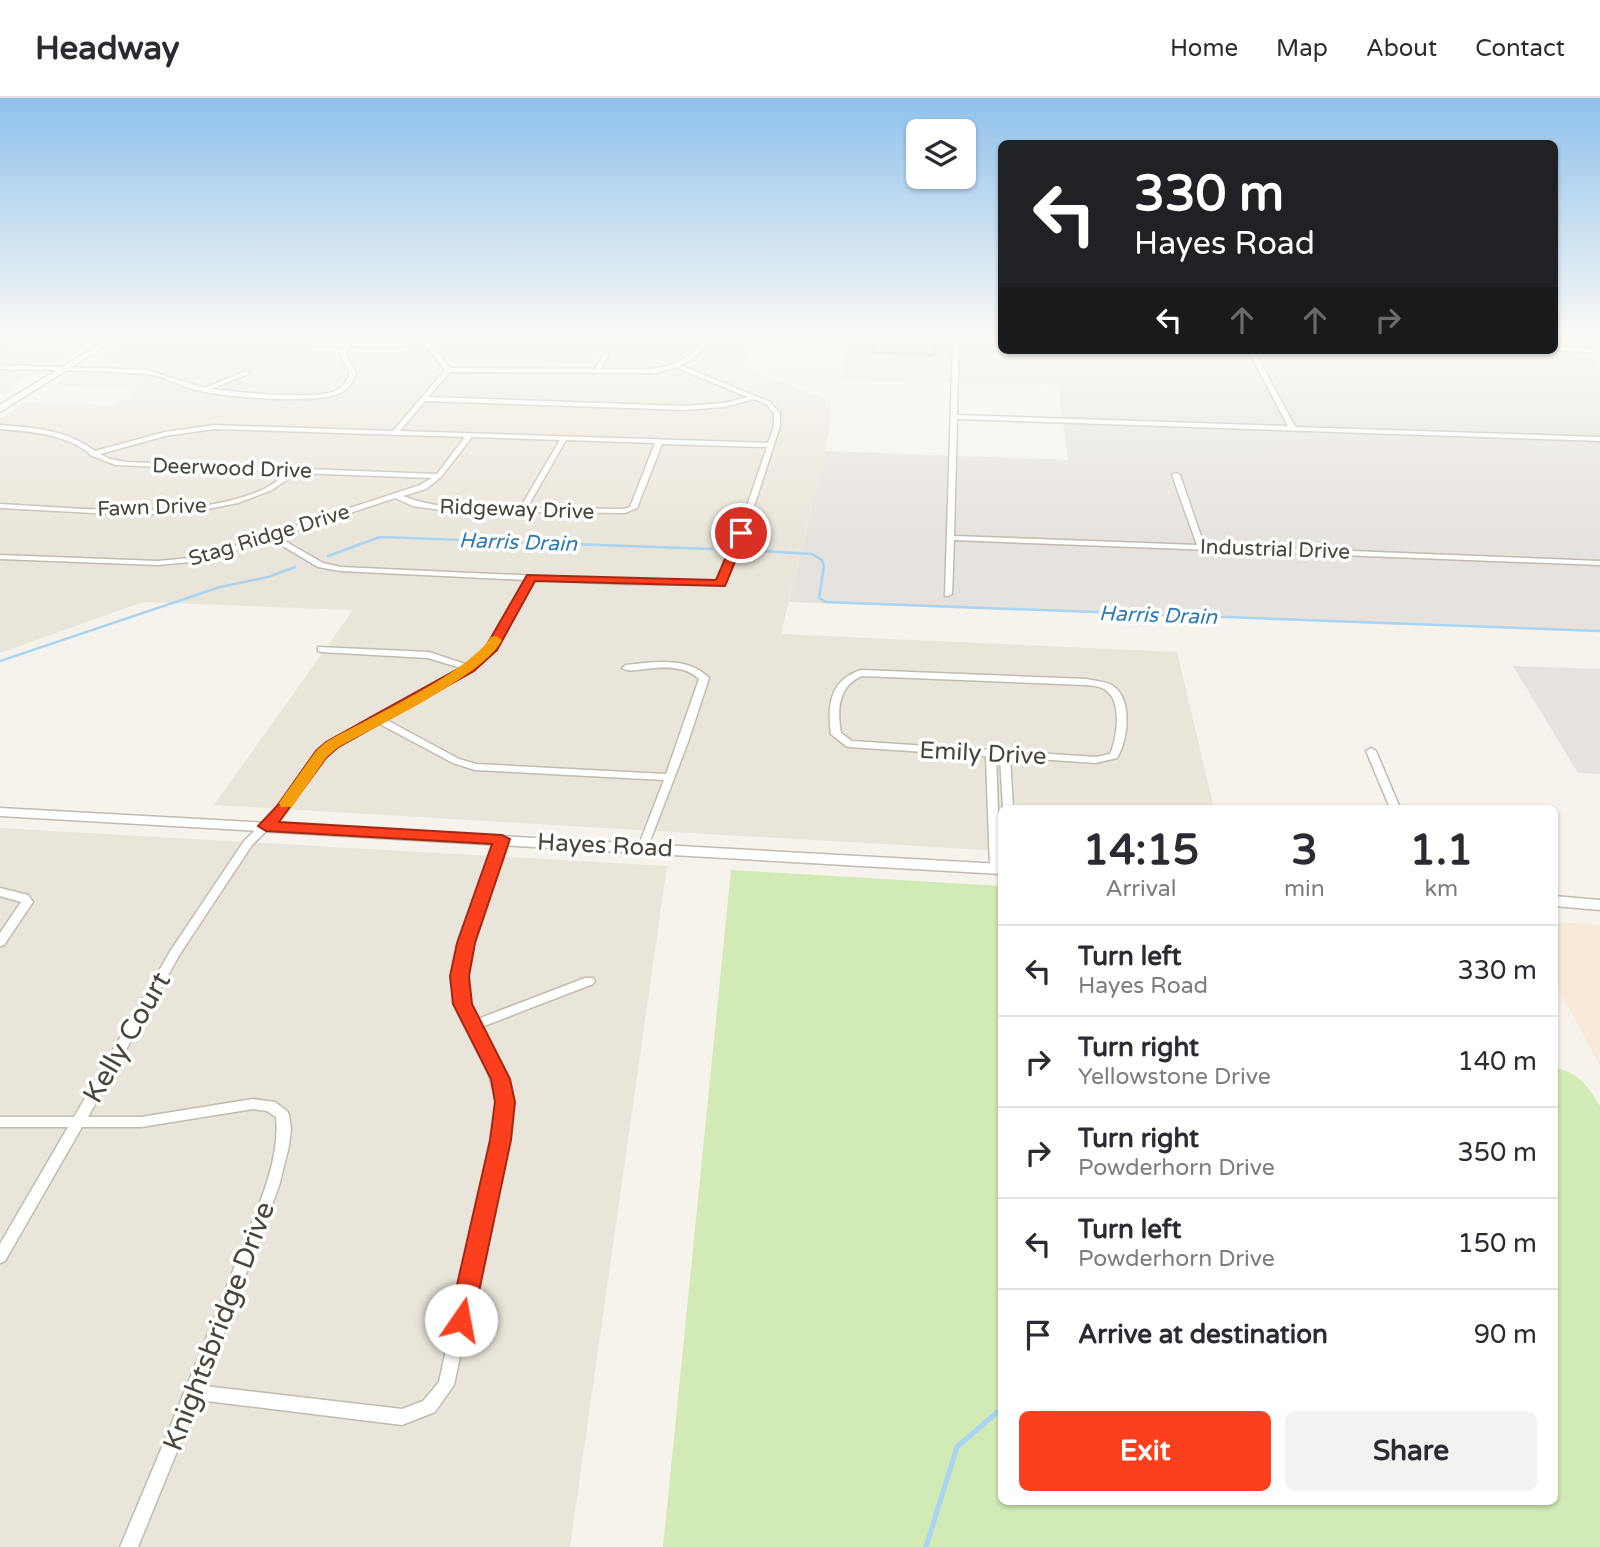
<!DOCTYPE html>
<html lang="en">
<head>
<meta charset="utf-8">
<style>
	body { margin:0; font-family:"Varela Round",sans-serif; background:#f2f2f3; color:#2b2b33; height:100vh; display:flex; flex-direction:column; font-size:26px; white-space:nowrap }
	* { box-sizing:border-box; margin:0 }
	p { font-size:23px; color:#7c7c81 }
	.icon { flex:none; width:38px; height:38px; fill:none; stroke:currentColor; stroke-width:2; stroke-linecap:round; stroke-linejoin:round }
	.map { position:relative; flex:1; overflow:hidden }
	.panel { position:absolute; left:998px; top:707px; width:560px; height:700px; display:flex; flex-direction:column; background:#fff; border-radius:10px; box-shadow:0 2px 5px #0004 }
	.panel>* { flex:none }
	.banner { position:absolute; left:998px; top:42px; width:560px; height:214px; border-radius:10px; box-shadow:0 2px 5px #0004; background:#202124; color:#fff; overflow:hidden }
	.controls { position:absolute; left:906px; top:21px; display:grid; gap:14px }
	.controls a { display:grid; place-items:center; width:70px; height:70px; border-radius:10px; background:#fff; box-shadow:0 2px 5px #0004; font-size:35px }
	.pin { position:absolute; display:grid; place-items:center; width:60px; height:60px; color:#fff; margin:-30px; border:4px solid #fff; border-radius:50%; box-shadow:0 2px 7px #0007 }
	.me { position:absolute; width:77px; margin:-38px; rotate:12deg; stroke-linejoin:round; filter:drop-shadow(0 0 5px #0008) }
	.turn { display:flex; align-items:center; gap:24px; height:147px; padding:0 21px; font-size:32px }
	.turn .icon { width:91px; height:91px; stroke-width:2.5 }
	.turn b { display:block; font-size:49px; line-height:60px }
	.lanes { display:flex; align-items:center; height:66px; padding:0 21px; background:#0003; justify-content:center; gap:35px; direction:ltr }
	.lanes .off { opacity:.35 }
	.eta { display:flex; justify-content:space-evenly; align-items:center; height:119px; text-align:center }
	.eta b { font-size:42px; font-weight:800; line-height:49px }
	.button { display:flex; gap:14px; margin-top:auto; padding:14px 21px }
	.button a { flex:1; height:80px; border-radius:10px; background:#fc3f1d; color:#fff; font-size:28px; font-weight:800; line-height:80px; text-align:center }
	.button a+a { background:#f2f2f3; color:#2b2b33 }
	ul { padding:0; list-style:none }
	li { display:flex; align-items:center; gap:21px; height:91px; padding:0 21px; border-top:2px solid #e1e1e2 }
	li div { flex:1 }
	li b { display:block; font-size:26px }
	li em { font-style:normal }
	header { display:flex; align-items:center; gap:42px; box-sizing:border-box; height:98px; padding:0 35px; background:#fff; border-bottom:2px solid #e1e1e2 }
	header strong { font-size:33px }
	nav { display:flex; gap:38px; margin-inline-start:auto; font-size:24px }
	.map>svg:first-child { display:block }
	.residential { fill:#eae5da }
	.commercial { fill:#f7ead8 }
	.industrial { fill:#e6e2dd }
	.green { fill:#d2eab5 }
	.parking { fill:#e5e3e0 }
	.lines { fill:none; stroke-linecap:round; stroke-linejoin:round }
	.stream-far2 { stroke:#a9d4f2; stroke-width:2 }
	.stream-far1 { stroke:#a9d4f2; stroke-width:2.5 }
	.stream { stroke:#a9d4f2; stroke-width:5 }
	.minor-casing { stroke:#c2bbae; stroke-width:3 }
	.tertiary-casing { stroke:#c2bbae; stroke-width:3 }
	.secondary-casing { stroke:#d6c79b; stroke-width:2 }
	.minor { fill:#fff; fill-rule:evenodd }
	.tertiary { fill:#fff; fill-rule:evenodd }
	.secondary { fill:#fff3cd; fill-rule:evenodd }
	.wall { fill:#bab2a6 }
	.building { fill:#d8cfc1; stroke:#979187; stroke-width:2 }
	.route { fill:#fc3f1d; stroke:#a42913; stroke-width:2 }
	.slow { fill:#f59e0b }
	.labels { text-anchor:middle; stroke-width:7; stroke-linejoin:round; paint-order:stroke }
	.far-street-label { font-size:21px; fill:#4b4439; stroke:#fff }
	.far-water-label { font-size:21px; font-style:italic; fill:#2e7ab2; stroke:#fff }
	.street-label { font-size:24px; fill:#4b4439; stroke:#fff }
	.near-street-label { font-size:28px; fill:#4b4439; stroke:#fff }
</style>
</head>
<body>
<header>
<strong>Headway</strong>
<nav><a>Home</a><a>Map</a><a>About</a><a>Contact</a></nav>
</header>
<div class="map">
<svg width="1600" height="1449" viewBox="0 0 1600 1449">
	<rect width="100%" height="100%" fill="#f6f3ec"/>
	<!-- residential -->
	<path class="residential" d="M0,241H28L8,253L70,255L0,296Z
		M126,241H753L742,269L831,303L830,331L781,536L1177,554L1214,710H1001V753L214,707L353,512L143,504L0,555V321L24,305L116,307L137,291L54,288Z
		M0,730L667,768L570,1449H0Z"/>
	<!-- commercial -->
	<path class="commercial" d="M1554,824L1600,827V967L1554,884Z"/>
	<!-- industrial -->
	<path class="industrial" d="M849,241H1001V252H1554V241H1569L1600,269V533L789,504L825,353L1068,362L1058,287L839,282Z
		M1513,568L1600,571V676L1578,675Z"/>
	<!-- green -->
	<path class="green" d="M731,772L1001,788V1404H1554V970C1577,973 1589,989 1600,1008V1449H663Z"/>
	<!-- parking -->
	<path class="parking" d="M1340,252H1356L1372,274H1366L1367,277L1308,275L1306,271H1352Z"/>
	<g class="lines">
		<!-- stream-far2 -->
		<path class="stream-far2" d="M1568,244L1572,245"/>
		<!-- stream-far1 -->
		<path class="stream-far1" d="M760,453L812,456L822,462L824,468L819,500L826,504L1600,533
			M328,458L380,439L712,451
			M0,563L220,489L268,479L295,469"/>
		<!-- stream -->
		<path class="stream" d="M926,1449L957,1349L1001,1311"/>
		<defs>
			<path id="minor" d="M188,241L389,245L430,241L429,244L450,270L595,271L603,257L605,256L608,258L601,271C637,271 683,278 702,241H708C702,255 694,262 680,267L770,304L780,315V328L740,452L724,487L626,486L534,482L493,554L472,572L383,620L459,661L476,666L666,676L699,581C684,567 663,569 644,571C636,572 628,574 622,570L626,567C654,564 688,558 709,580L688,644L647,751H639L638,749L664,682L475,672L453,665L376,624L335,649L324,659L286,714L252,747L180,856L88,1019H141L253,1001L275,1004L287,1013L289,1017L291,1031L289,1048L279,1088L204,1288L402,1311L423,1303L439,1284L497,1017C495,974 475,954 460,916C444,873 465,826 480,785C486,770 491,754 498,740H506L507,742C488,795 450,866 475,922L585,880H593L595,883L593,886L479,930C494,959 509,984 511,1017L454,1287L435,1314L402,1327L198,1302L138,1449H120C160,1354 200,1259 237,1162C253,1119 281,1066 276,1019L267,1013L253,1011L141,1029H82L5,1163L0,1165V1146L68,1029H0V1019H74L171,852L244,743L278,710L318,655L329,645L373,618L461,570L428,560L321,554L318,553V549L429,554L468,567L486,550L526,482L341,473L318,469L271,441L202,463L158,467L0,461V457L158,463L201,459L420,387L432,380L297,375L272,392L238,405L197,413L155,416H113L0,410V406C77,410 197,424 266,390C274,386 281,379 288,374L116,367L90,357L89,355C62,335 33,334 0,331V327C36,330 64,331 95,353L165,334L214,327L393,333L445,272L424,246L389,249L351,248L345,256L356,275C353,284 349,291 340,295C316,307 223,299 196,292C179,288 163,277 145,276C97,272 48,272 0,271V267L147,272L204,290L246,273L249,275L248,276L211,291C237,294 316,303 337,292C344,288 347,282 350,275L339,256L346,248L186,244V242ZM675,269L748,299L724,305L685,308L428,299L450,274L656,275ZM754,301L766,306L774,315V328L768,345L400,333L425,303L685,312L724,309ZM214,331L465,339L437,376L126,364L110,361L100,356L165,338ZM472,339L560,342L520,410C480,409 439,413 403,398L426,391L441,379ZM566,342L655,345L630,409L624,411L527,410ZM662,346L767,349L732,452L718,483L626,482L341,469L323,465L278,439L395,400L413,408L447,413L625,415L637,410Z
				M953,241H959L957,317L1288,328L1248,252H1254L1295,329L1600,339V343L957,321L954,438L1197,447L1172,377L1176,375L1180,377L1204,447L1600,463V467L954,442L952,496L948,498H945Z
				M1554,249L1600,251V255L1552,252H1554Z
				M861,572L1086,581C1095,583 1105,583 1113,588C1133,601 1128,643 1117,660L1096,665L1010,659L1013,710H1003L1000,659L996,658L1000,770L995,773L991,772L990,770L986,658L849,649L846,648L831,636C827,608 830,582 861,572ZM862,578L1086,587C1094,588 1102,588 1108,594C1122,606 1117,641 1110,656L1096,659L852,643L841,635C837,612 838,588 862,578Z
				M1371,650L1376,653L1400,710H1390L1366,653Z
				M0,790L28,797L33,804L4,847L0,848V835L21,804L0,798Z"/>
			<path id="tertiary" d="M108,241H116L0,314V307Z
				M0,710L1001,766V776L0,718Z
				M1554,798L1600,802V812L1554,808Z"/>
			<path id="secondary" d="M1583,241H1591L1600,248V256Z"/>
		</defs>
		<!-- minor casing -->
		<use href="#minor" class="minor-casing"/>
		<!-- tertiary casing -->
		<use href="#tertiary" class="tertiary-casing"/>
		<!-- secondary casing -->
		<use href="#secondary" class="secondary-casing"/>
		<!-- minor -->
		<use href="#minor" class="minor"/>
		<!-- tertiary -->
		<use href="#tertiary" class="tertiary"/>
		<!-- secondary -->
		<use href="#secondary" class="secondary"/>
	</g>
	<!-- wall -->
	<path class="wall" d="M875,241H935L934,259L873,257Z"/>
	<!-- building -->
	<path class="building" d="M875,241H935L934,256L873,254Z"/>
	<!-- sky -->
	<linearGradient id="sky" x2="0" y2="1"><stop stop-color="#8fc1ec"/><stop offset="0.54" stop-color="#fbfaf6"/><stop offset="1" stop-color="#fbfaf6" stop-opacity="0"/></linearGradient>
	<rect width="1600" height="443" fill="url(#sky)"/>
	<!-- route -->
	<path class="route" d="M741,431L747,435L725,488L535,483L497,552L474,573L337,650L326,660L279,724L502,737L510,741L475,845L469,878L472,906L510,981L515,1004L511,1042L473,1222L469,1229L461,1232L452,1229L449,1222L490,1042L495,1004L491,981L453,906L450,878L457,845L492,746L266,733L258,728L277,708L316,653L326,644L465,567L485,550L527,477L716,482L736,435Z"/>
	<!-- slow -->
	<path class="slow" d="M496,538L502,542C482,579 378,627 337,650L326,660L292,709H281L279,705L281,702L316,653L326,644C368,620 467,576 491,539Z"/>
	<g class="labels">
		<!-- far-street labels -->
		<g class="far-street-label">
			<text transform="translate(232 370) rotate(2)" y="7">Deerwood Drive</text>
			<text transform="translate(152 409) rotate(-2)" y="7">Fawn Drive</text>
			<text transform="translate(517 411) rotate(2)" y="7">Ridgeway Drive</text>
			<text transform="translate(269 437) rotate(-17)" y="7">Stag Ridge Drive</text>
			<text transform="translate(1275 451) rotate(2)" y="7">Industrial Drive</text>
		</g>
		<!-- far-water labels -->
		<g class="far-water-label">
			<text transform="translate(518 444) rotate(2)" y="7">Harris Drain</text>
			<text transform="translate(1158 517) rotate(2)" y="7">Harris Drain</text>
		</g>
		<!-- street labels -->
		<g class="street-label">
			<text transform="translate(983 655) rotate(3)" y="8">Emily Drive</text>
			<text transform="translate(605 747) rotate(3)" y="8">Hayes Road</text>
		</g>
		<!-- near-street labels -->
		<g class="near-street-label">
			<text transform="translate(126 939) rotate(-60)" y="10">Kelly Court</text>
			<text transform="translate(218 1228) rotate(-69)" y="10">Knightsbridge Drive</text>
		</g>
	</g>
</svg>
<div class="controls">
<a><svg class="icon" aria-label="layers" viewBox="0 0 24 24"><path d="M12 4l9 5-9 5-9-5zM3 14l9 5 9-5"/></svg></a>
</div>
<div class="pin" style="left:741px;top:435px;background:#d93025"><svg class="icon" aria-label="arrive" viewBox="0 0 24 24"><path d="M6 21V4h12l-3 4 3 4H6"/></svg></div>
<svg class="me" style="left:461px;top:1222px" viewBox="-20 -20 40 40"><circle r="19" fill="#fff"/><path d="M0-13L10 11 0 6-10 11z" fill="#fc3f1d"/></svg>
<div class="banner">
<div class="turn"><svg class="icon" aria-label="left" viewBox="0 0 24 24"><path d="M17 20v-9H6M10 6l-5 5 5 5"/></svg><div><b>330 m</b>Hayes Road</div></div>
<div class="lanes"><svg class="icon" aria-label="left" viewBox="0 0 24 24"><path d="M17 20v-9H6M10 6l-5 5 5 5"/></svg><svg class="icon off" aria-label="ahead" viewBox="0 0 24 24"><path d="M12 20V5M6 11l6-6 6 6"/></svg><svg class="icon off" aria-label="ahead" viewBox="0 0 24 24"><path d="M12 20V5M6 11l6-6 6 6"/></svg><svg class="icon off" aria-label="right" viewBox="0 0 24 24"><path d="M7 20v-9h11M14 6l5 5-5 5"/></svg></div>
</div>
<section class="panel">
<div class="eta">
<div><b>14:15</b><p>Arrival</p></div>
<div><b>3</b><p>min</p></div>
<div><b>1.1</b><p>km</p></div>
</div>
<ul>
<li><svg class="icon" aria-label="left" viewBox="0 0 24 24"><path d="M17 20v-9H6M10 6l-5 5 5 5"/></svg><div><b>Turn left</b><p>Hayes Road</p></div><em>330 m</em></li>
<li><svg class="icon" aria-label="right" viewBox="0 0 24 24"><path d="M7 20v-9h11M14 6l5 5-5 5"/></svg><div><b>Turn right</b><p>Yellowstone Drive</p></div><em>140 m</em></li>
<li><svg class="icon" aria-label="right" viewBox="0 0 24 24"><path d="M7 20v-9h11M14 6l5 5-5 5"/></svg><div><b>Turn right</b><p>Powderhorn Drive</p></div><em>350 m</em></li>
<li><svg class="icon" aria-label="left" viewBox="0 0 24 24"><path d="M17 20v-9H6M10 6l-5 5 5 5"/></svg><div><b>Turn left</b><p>Powderhorn Drive</p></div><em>150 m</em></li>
<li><svg class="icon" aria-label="arrive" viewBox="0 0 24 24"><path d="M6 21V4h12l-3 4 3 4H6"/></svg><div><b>Arrive at destination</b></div><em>90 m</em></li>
</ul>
<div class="button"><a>Exit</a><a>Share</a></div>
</section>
</div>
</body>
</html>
